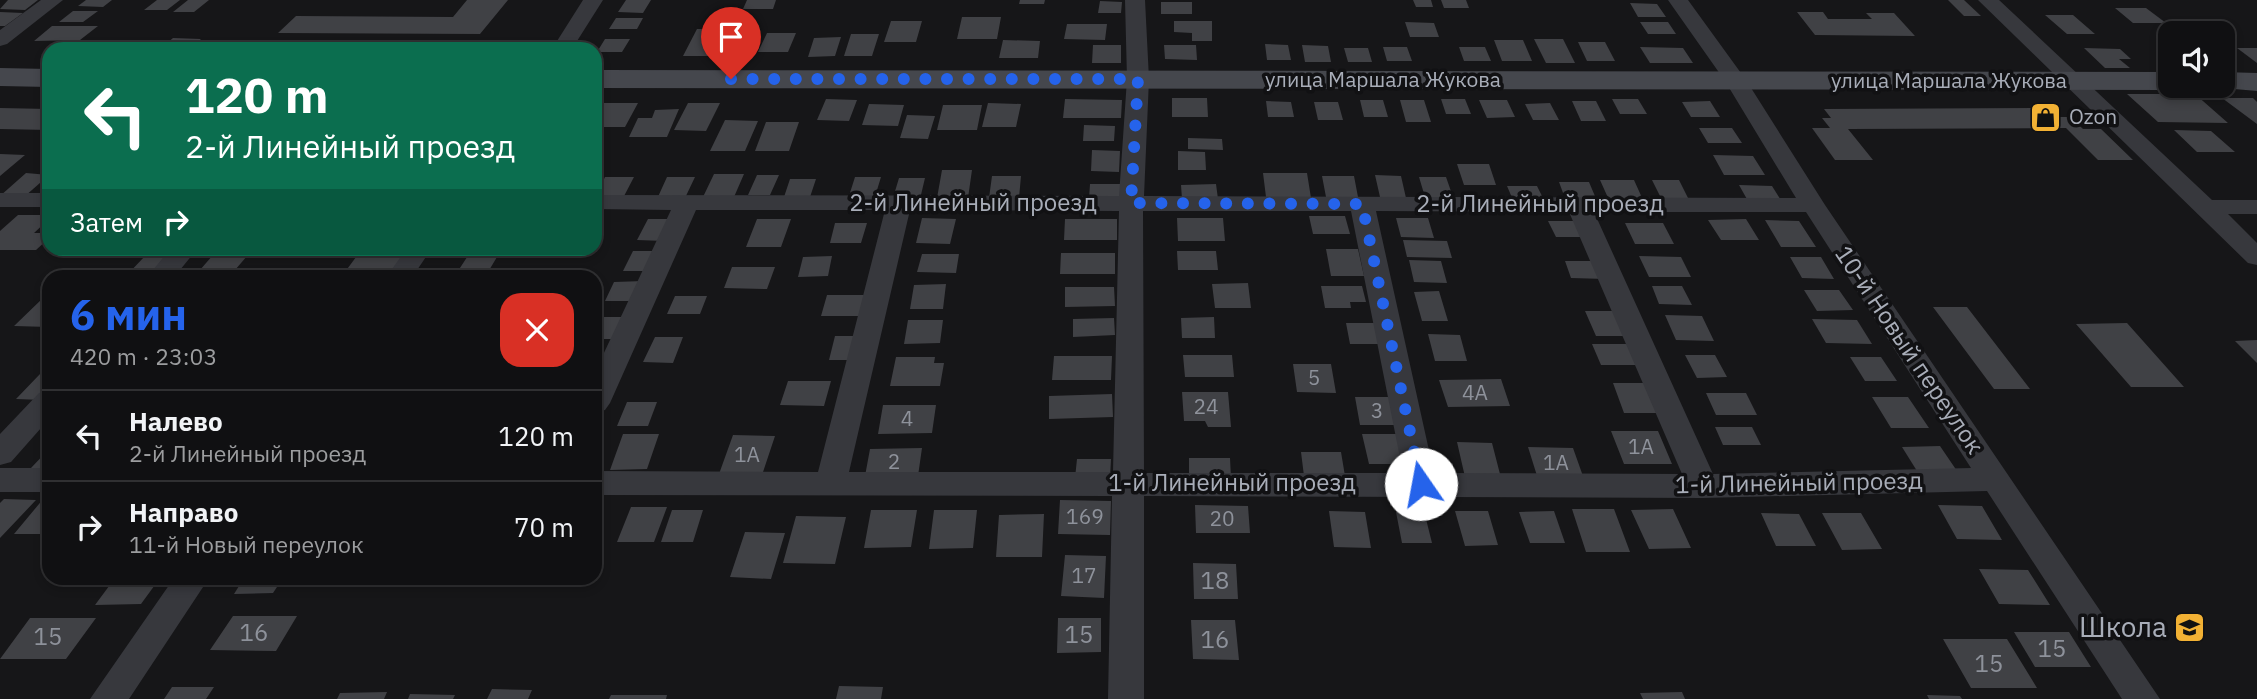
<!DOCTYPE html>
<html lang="ru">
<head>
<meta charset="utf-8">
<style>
	body { margin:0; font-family:"IBM Plex Sans",sans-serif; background:#1e1e20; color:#f1f3f6; height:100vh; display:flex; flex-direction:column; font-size:26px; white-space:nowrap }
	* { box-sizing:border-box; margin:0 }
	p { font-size:23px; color:#9c9d9f }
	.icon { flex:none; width:38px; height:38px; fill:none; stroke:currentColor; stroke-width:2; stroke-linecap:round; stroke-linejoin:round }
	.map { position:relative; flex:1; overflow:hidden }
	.details { position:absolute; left:42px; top:270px; width:560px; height:315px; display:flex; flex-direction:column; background:#101012; border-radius:21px; box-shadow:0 4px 10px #0003,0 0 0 2px #303032 }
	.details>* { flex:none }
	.hud { position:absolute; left:42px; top:42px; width:560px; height:214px; border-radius:21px; box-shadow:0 4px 10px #0003,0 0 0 2px #303032; background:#0b6e4f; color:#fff; overflow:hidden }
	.fabs { position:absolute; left:2158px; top:21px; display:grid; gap:14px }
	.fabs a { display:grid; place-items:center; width:77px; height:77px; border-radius:14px; background:#101012; box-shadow:0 4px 10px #0003,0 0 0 2px #303032; font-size:35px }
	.pin { position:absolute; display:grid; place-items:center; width:60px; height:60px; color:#fff; margin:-72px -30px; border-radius:50% 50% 50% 0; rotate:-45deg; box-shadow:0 0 7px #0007 }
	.pin .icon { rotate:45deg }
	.me { position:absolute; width:77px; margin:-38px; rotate:348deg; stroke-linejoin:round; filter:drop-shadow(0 0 5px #0008) }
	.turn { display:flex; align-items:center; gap:24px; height:147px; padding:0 28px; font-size:32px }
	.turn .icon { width:91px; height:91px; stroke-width:2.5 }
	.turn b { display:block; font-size:49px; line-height:60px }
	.then { display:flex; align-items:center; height:66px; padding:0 28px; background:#0003; gap:14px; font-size:26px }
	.round { display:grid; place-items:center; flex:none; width:74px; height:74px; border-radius:21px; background:#1e1e20 }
	.summary { display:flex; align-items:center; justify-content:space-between; height:119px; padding:0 28px }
	h1 { font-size:42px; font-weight:800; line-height:52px; color:#2563eb }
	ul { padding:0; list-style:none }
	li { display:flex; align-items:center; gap:21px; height:91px; padding:0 28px; border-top:2px solid #303032 }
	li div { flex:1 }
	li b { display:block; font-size:26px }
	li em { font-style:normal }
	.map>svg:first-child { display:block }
	.building { fill:#404145 }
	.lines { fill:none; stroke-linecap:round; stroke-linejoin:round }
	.street { fill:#37383d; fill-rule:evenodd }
	.secondary { fill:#45474d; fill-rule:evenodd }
	.route { stroke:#2563eb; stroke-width:12; stroke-dasharray:0 21.6 }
	.labels { text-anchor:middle; stroke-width:7; stroke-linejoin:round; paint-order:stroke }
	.far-street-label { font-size:21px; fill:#a8adb8; stroke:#111113 }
	.far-poi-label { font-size:21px; fill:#a8adb8; stroke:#111113; text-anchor:start }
	.number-label { font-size:21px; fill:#8e929b }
	.street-label { font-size:24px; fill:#a8adb8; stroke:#111113 }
	.near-number-label { font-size:24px; fill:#8e929b }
	.near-poi-label { font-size:28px; fill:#a8adb8; stroke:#111113; text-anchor:end }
</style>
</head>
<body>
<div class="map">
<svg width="2257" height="699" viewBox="0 0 2257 699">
	<rect width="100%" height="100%" fill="#161618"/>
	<!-- building -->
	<path class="building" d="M8,0H38L25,10L0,9Z
		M86,0H112L103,7L78,6Z
		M157,0H180L167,10H144Z
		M188,0H209L194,12H173Z
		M467,0H508L480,34L278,33L296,16L453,17Z
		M626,0H651L643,13L618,12Z
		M747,0H776L773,9H743Z
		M1020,0H1045L1044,4H1019Z
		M1413,0H1431L1433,7H1416Z
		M1441,0H1466L1469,8H1444Z
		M1948,0H1964L1981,16H1964Z
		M1100,1L1122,2L1121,13H1098Z
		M1161,2H1192V14H1161Z
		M1630,3L1657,4L1666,17H1638Z
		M2115,8H2146L2166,23H2133Z
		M73,11H98L83,22H59Z
		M0,12L23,13L5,26H0Z
		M1797,12H1823L1828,19H1872L1866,13H1894L1915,36L1815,35Z
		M2045,15H2073L2095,34H2067Z
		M962,17H1001L997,39H957Z
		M616,18H643L637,29H609Z
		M891,21H922L916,42H884Z
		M1174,21H1212V41H1192V33L1174,32Z
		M1405,22L1434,23L1439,37H1410Z
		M1640,22H1668L1676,34H1648Z
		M1067,24H1107L1105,40L1064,39Z
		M52,26H98L80,40L34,41Z
		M2169,26H2185L2195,33H2178Z
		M697,29H727L713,56H683Z
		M767,33H796L788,52H758Z
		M851,34H879L872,56H844Z
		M841,37L835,56L808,57L814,38Z
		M173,38L201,39L189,49H160Z
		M729,38L758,39L751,55L721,54Z
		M605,39H630L622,52H597Z
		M1534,39H1563L1575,63H1546Z
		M1003,40L1040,41L1038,58H999Z
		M1494,40H1523L1532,61H1502Z
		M1578,42H1605L1615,61H1587Z
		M1265,44L1288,45L1291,60H1267Z
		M1093,45H1121V63H1092Z
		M1164,45H1196L1197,60L1165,59Z
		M1302,45L1328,46L1331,62H1305Z
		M1383,47H1407L1412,61H1387Z
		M1459,47H1485L1491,61H1464Z
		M1640,47L1683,48L1693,63H1650Z
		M1344,48H1368L1372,62H1348Z
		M2084,48L2120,49L2131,59H2119L2130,68H2105Z
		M2237,48H2257V63Z
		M2127,94H2195L2228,123L2158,122Z
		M1172,98H1207L1208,117H1172Z
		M2222,98H2253L2257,102V124Z
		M826,99L857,100L849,121L817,120Z
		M1065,99L1122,100L1121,118H1063Z
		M1441,99H1465L1471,114H1446Z
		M1612,99H1638L1647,114H1620Z
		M1360,100H1383L1388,117H1364Z
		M1400,100H1424L1431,122H1406Z
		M1479,100H1507L1515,117L1487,118Z
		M1266,101L1291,102L1294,117H1268Z
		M1572,101H1596L1606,121H1581Z
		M1710,101L1720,117H1691L1682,102Z
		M1314,102H1338L1343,120H1318Z
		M597,103H638L625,127H595Z
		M688,103H720L706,131L674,130Z
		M988,103L1021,104L1016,127H982Z
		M1550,103L1559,120H1533L1525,104Z
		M869,104L904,105L898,126L862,125Z
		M943,105H982L977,130H937Z
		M0,108L49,109V130L0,129Z
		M2050,108L2059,117H2070L2083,129H2101L2133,160H2098L2066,128L1848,129L1873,160H1835L1812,128H1830L1822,118H1831L1824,109Z
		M679,109L667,137H629L638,118H652L655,110Z
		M907,115L935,116L928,139L900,138Z
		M725,120L758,121L745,151H710Z
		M766,122H799L789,151H755Z
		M1084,125L1115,126L1114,141H1083Z
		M1699,128H1732L1742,143H1708Z
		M2174,130L2211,131L2235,152H2197Z
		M1188,138L1222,139L1223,150L1188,149Z
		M1092,150L1120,151L1119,172L1091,171Z
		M1178,151L1205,152L1206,170H1178Z
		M0,154L25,155L0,176Z
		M1713,155L1753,156L1765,175H1724Z
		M1457,164H1489L1496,185H1464Z
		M942,170H972L968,198H937Z
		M26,173L49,175L24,197L0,196Z
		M1263,173H1307L1311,198L1266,197Z
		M714,174H744L734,197H703Z
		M757,175H779L770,195H748Z
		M1375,175L1401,176L1406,198L1380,197Z
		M992,176H1021L1019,198H989Z
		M1322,176H1354L1358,197H1326Z
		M605,177H634L623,198H595Z
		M667,177H695L685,198L657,199Z
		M855,177H881L874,200L848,199Z
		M1419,177H1446L1453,197H1425Z
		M899,178H925L920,199L893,198Z
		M790,179H816L810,197H784Z
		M1600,180H1634L1643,200H1609Z
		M1652,180H1679L1689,200H1662Z
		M1559,182H1589L1597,201H1566Z
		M1090,184H1120V199H1089Z
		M1216,184L1218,199H1182L1181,185Z
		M1739,185L1772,186L1782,202L1748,201Z
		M1507,186H1537L1544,200H1513Z
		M18,215H49V219L34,233H49V238L36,250H0V231Z
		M1309,216H1345L1350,234H1313Z
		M922,218L956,219L950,244L916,243Z
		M1177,218H1223L1225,241H1178Z
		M1396,218H1428L1434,238L1401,237Z
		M648,219H674L664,241L637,240Z
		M757,219H791L781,247H746Z
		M1065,219H1117V240H1064Z
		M1746,219L1759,240H1721L1708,220Z
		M1765,220L1799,221L1816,247H1781Z
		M1548,221H1580L1588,237H1556Z
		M835,223H867L861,243H830Z
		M1625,223H1663L1674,244H1635Z
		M1403,240L1447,241L1452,258L1407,257Z
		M219,248H254L235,270H200Z
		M1326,249H1358L1364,276H1331Z
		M471,251L500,252L488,272L458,271Z
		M633,251H659L650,271H623Z
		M1177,251H1216L1218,270H1178Z
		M359,253H405L389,276H342Z
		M1061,253H1115V274H1060Z
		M922,254H959L956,273L917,272Z
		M145,256H175L156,276H126Z
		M832,256L828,276L798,277L803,257Z
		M1639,256L1681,257L1691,277H1649Z
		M1790,257H1821L1834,279L1802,278Z
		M1409,260L1441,261L1447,283L1414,282Z
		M1565,261H1599L1606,279L1571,278Z
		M732,267H775L767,289L724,288Z
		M644,281L636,301H605L614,282Z
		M1248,283L1251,308H1215L1212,284Z
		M946,284L943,309H910L914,285Z
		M1321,286H1362L1366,302H1350L1351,308H1325Z
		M1652,286H1682L1692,305L1659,304Z
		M1065,287H1114L1115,306L1065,307Z
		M1804,290H1839L1853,310L1817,311Z
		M1439,291L1448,321H1422L1414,292Z
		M827,295H871L866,316H821Z
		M675,296H707L700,314H667Z
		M43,298H49V327L14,326Z
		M1933,307H1967L2030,389H1994Z
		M1585,311H1619L1631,336H1596Z
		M1665,315L1702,316L1714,341L1676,340Z
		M602,317H629L618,339H595Z
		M1214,317L1215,338H1182L1181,318Z
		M1114,318L1115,335L1073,337V319Z
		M1812,319L1857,320L1872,344L1826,343Z
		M908,320H943L940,343L904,344Z
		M1346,323H1376L1381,344H1350Z
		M2127,323L2184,387H2131L2076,324Z
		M1428,334L1460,335L1467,361H1435Z
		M835,336H860L855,360H829Z
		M655,337H683L673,363L643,362Z
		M2257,340V363L2235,341Z
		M1592,344H1634L1644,365H1601Z
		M1183,355H1232L1234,377H1185Z
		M1685,355H1715L1727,377L1697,378Z
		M1054,356H1112L1111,380H1052Z
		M896,357H935L934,363H944L940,386H890Z
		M1850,357H1881L1897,381H1865Z
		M1293,364H1331L1336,393L1297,392Z
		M40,374L49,375V393L42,400L16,399Z
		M1501,379L1510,406L1448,407L1439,380Z
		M788,381H831L824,406L780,405Z
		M1613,383H1651L1664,413H1624Z
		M1182,392H1228L1231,427H1208L1205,421H1184Z
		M1706,393H1746L1757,415H1716Z
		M1112,394L1113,417L1049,419V396Z
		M1355,397H1393L1400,425H1360Z
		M1872,397H1908L1929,428H1891Z
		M627,402H657L648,426H617Z
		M883,405H936L932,433L878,434Z
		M1715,427H1752L1761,445H1723Z
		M1611,431H1658L1672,464H1624Z
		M623,434H659L647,469L610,470Z
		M1362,434H1401L1408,464H1369Z
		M733,435L775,436L762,475L719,474Z
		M1457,442L1492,443L1501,478L1465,477Z
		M1940,446L1957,471H1917L1902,447Z
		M1528,447L1573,448L1584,479H1538Z
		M922,448L918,476H865L870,449Z
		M49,449V469L31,468Z
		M1301,452H1341L1345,476H1304Z
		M1189,458H1230L1231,478L1189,477Z
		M1077,459H1111L1110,478H1075Z
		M44,498H49V534H14Z
		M4,499L36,500L0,538V503Z
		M1060,500L1111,501L1110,535L1058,534Z
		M1195,505L1248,506L1250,533H1196Z
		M1938,505L1982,506L2002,540L1957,539Z
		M631,507H667L654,542H617Z
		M1572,509H1614L1630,552H1586Z
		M1673,509L1691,548L1649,549L1631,510Z
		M672,510H703L693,542H661Z
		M871,510H917L911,547L864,548Z
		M934,510H977L973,548L929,549Z
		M1329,511L1365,512L1371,548L1334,547Z
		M1424,511L1432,543H1402L1396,512Z
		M1455,511H1488L1498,545L1465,546Z
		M1554,511L1565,543H1530L1519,512Z
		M1761,513L1799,514L1816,546H1776Z
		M1822,513H1861L1882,549L1842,550Z
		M1044,514L1042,557H996L999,515Z
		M796,516L846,517L835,564L783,563Z
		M745,532L785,533L771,579L730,577Z
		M1065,555L1106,556L1104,598L1061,596Z
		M1193,563L1236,564L1238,599H1194Z
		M1979,569L2028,570L2050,605L1999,604Z
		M115,578H160L141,604L95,605Z
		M244,578H283L273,593L234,594Z
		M233,616H297L276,651L210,650Z
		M30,618H96L66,659H0Z
		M1058,618H1101V652L1057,653Z
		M1191,620H1235L1239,660L1193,659Z
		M2014,632H2069L2091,667H2035Z
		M1943,639H2007L2037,688H1971Z
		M839,686L883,687L881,699H836Z
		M172,687H214L206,699H164Z
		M492,689L532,690L528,699H487Z
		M387,692L384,699H337L340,693Z
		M1682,692L1685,699H1643L1640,693Z
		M410,694L455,695L453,699H408Z
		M611,695H667L666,699H609Z
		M1927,695L1960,696L1962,699H1929Z"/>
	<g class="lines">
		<!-- street -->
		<path class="street" d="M41,0H63L7,44L0,46V30Z
			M583,0H603L572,49H552Z
			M1125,0H1145L1149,79L1144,196L1796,198L1725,81L1668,0H1688L1746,80L1825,205L2160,699H2122L1987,491L1703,498L1144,496V699H1108L1112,496L595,495V471L818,472L885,210H696L610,403L605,410L595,413V372L671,210L595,209V195L1119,196L1127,79ZM910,210L1119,211L1113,472H849ZM1143,211H1351L1403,473H1144ZM1376,211L1569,212L1682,474L1434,473ZM1594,212H1806L1971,468L1713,474Z
			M1978,0H1999L2212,200H2257V214H2228L2257,243V265L2248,263Z
			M0,193H49V207H0Z
			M171,248H198L175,276H148Z
			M407,248H432L413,276H387Z
			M49,390V419L11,462L0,465V434L39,393Z
			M0,468H49V492H0Z
			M174,578H209L129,699H90Z"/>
		<!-- secondary -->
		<path class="secondary" d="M0,68L49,69V87L0,86Z
			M595,70L2170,72V86H2181L2170,90L595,88Z
			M2222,72L2257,73V91L2212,87L2222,86Z"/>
	</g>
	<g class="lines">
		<!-- route -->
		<path class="route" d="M731,79H1138L1131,203L1362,204L1421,484"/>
	</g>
	<!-- icons -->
	<defs>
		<symbol id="shop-square" viewBox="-11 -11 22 22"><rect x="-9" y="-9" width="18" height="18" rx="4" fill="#f2b134" stroke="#111113"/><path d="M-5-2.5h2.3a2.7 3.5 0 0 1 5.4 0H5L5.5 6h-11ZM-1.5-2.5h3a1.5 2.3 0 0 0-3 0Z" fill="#111"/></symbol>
		<symbol id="school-square" viewBox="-11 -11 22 22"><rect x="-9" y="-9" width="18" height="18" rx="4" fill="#f2b134" stroke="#111113"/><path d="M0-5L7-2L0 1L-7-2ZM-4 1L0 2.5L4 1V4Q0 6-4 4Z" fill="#111"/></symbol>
	</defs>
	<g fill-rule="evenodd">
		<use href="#shop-square" x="2028" y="100" width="35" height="35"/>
		<use href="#school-square" x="2172" y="610" width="35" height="35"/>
	</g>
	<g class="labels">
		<!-- far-street labels -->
		<g class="far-street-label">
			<text x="1383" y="87">улица Маршала Жукова</text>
			<text x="1949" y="88">улица Маршала Жукова</text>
		</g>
		<!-- far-poi labels -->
		<g class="far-poi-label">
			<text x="2069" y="124">Ozon</text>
		</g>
		<!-- number labels -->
		<g class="number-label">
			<text x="1314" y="385">5</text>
			<text x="1475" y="400">4А</text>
			<text x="1206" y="414">24</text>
			<text x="1377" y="418">3</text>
			<text x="907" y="426">4</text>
			<text x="1641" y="454">1А</text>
			<text x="747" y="462">1А</text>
			<text x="894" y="469">2</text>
			<text x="1556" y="470">1А</text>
			<text x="1085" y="524">169</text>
			<text x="1222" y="526">20</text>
			<text x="1084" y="583">17</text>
		</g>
		<!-- street labels -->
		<g class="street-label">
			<text x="973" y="211">2-й Линейный проезд</text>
			<text x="1540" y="212">2-й Линейный проезд</text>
			<text transform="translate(1909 350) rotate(56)" y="8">10-й Новый переулок</text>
			<text x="1232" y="491">1-й Линейный проезд</text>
			<text transform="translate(1799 483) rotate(-1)" y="8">1-й Линейный проезд</text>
		</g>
		<!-- near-number labels -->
		<g class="near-number-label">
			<text x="1215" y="589">18</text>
			<text x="254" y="641">16</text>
			<text x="1079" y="643">15</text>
			<text x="48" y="645">15</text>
			<text x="1215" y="648">16</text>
			<text x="2052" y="657">15</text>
			<text x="1989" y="672">15</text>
		</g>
		<!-- near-poi labels -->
		<g class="near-poi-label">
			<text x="2167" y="637">Школа</text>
		</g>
	</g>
</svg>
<div class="fabs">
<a><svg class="icon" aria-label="sound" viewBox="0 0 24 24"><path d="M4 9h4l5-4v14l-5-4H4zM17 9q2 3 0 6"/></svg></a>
</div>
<div class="pin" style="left:731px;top:79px;background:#d93025"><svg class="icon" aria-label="arrive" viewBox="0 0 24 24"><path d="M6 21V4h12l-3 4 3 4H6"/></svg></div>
<svg class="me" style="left:1421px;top:484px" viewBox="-20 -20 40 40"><circle r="19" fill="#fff"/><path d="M0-13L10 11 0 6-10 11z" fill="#2563eb"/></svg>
<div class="hud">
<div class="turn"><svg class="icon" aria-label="left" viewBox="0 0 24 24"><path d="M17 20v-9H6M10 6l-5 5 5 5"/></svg><div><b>120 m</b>2-й Линейный проезд</div></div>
<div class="then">Затем<svg class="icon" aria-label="right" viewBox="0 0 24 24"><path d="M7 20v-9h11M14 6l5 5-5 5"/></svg></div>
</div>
<section class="details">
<div class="summary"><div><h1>6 мин</h1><p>420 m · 23:03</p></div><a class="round" style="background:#d93025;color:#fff"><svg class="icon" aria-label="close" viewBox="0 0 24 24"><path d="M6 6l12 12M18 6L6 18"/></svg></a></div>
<ul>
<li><svg class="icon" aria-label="left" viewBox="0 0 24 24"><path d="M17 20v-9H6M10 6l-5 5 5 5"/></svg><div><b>Налево</b><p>2-й Линейный проезд</p></div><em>120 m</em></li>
<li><svg class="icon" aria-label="right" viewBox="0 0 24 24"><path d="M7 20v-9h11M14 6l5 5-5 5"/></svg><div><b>Направо</b><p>11-й Новый переулок</p></div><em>70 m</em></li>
</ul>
</section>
</div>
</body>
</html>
